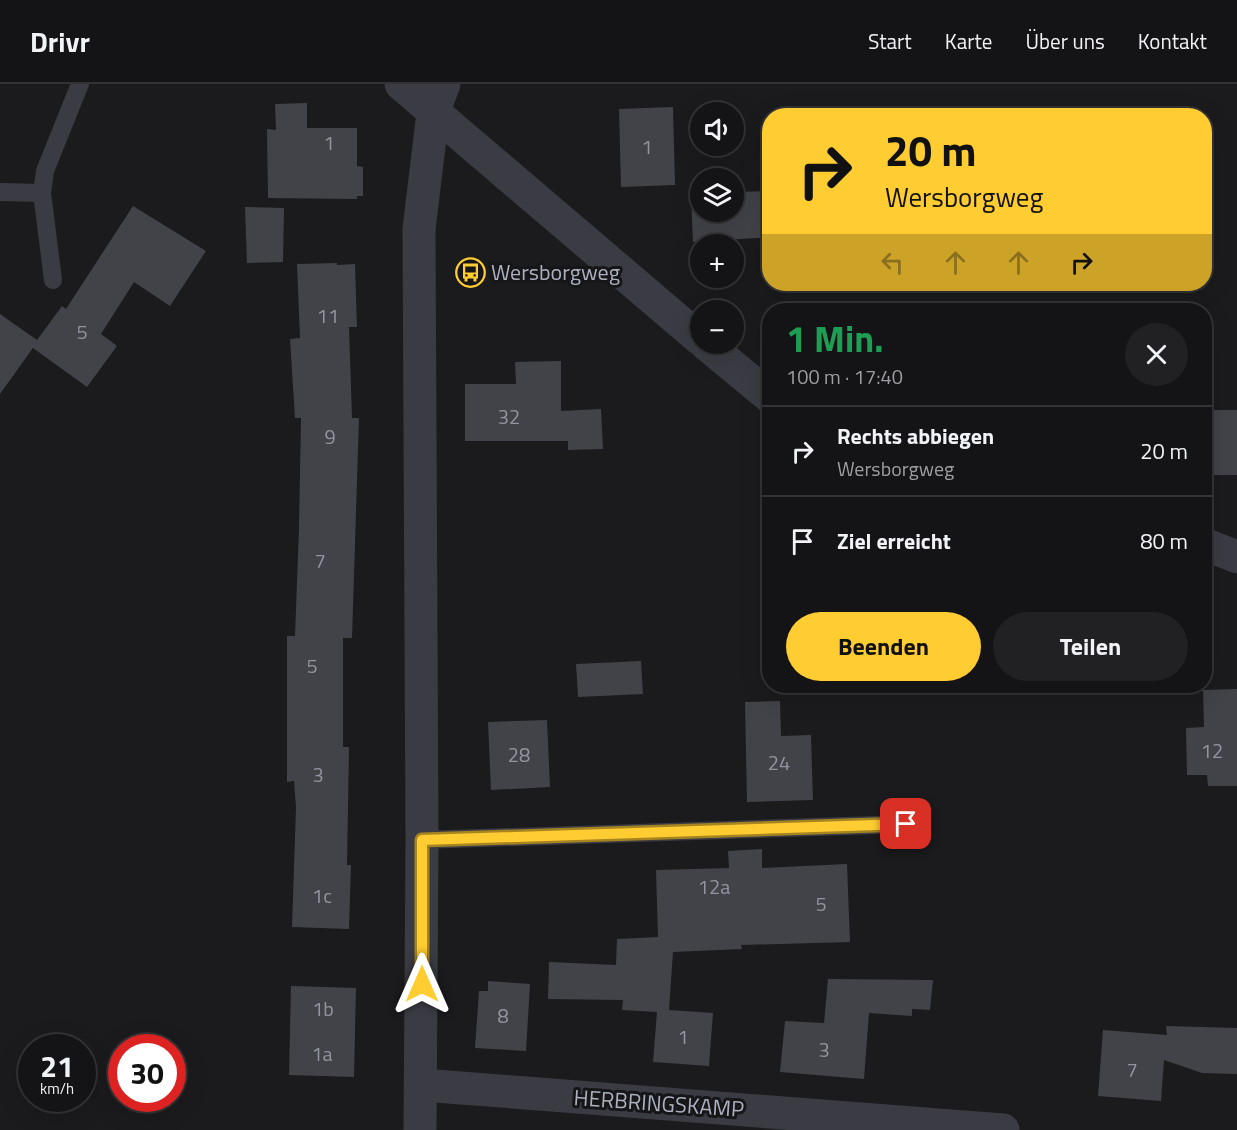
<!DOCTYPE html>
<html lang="de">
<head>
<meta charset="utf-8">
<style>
	body { margin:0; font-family:"Titillium Web",sans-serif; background:#212123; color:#f1f3f6; height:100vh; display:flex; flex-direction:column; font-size:22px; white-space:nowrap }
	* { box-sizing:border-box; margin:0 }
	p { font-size:20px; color:#9d9ea1 }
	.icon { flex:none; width:33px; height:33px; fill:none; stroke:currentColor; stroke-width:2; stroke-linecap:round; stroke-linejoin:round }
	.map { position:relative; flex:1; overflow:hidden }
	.sheet { position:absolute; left:762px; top:219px; width:450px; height:390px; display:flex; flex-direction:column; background:#141416; border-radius:24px; box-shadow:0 6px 24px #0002,0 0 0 2px #333335 }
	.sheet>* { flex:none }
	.top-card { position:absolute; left:762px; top:24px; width:450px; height:183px; border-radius:24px; box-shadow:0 6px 24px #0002,0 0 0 2px #333335; background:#ffcc31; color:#111; overflow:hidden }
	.tools { position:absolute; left:690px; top:18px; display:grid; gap:12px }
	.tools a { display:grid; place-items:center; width:54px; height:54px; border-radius:50%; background:#141416; box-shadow:0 6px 24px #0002,0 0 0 2px #333335; font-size:30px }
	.speed { position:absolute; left:18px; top:950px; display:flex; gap:12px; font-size:30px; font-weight:700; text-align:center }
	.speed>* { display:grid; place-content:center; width:78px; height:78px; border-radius:50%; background:#141416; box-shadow:0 6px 24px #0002,0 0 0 2px #333335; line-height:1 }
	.speed small { font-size:15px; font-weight:400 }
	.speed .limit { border:9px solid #d22; background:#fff; color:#111 }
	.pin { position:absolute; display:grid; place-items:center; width:51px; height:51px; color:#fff; margin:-26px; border-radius:12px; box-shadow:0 3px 9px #0006 }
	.me { position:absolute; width:66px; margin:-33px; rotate:0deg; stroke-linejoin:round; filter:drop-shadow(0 0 4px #0008) }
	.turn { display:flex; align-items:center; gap:21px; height:126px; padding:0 24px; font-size:27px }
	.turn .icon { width:78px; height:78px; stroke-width:2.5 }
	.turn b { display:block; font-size:42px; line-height:51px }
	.lanes { display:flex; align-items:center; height:57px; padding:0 24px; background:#0003; justify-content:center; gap:30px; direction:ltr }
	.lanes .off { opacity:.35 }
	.round { display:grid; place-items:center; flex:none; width:63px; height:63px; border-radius:32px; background:#212123 }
	.head { display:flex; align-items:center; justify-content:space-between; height:102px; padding:0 24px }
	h1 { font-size:36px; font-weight:700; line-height:45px; color:#1e9e55 }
	.cta { display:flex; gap:12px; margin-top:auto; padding:12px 24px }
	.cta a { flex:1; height:69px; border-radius:36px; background:#ffcc31; color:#111; font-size:24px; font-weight:700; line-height:69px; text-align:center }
	.cta a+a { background:#212123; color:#f1f3f6 }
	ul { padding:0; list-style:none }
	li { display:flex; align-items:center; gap:18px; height:90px; padding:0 24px; border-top:2px solid #333335 }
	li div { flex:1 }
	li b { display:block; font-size:22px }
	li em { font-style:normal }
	header { display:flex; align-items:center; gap:36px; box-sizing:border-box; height:84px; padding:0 30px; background:#141416; border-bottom:2px solid #333335 }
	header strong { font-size:28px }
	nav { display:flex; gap:33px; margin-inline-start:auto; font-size:21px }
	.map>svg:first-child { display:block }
	.building { fill:#424348 }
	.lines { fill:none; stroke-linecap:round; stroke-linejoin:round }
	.service { stroke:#3b3c43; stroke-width:18 }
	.minor { stroke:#3b3c43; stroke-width:33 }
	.route-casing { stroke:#a68520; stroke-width:15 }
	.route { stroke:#ffcc31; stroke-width:10 }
	.labels { text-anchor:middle; stroke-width:6; stroke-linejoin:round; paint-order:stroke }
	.number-label { font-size:20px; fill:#9295a0 }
	.poi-label { font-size:22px; fill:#acb0be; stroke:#161619; text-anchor:start }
	.street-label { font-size:22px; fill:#acb0be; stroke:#161619 }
</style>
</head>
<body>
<header>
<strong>Drivr</strong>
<nav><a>Start</a><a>Karte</a><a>Über uns</a><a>Kontakt</a></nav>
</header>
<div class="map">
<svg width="1237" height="1046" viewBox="0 0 1237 1046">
	<rect width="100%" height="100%" fill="#1b1b1d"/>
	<!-- building -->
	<path class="building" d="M307,19V44H357V82L363,83V112H357V115L268,114L267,45L276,46L275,20Z
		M673,23L675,101L621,103L619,25Z
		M770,107V153L693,158L691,110H700V128H734V108Z
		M133,122L206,167L170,222L134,198L101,250L117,262L87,303L33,264L0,310V230L37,256L62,222L66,225Z
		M245,123L284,124L283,178L247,179Z
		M337,179V181L355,180L357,243H349L352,334H359L352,554H343V663H349L347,781H351L349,845L292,843L296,723L294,697L287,698V552H295L299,444L301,334H295L290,255L300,254L297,180Z
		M561,277V327L601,325L603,365L568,366V357H465V300H516L515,278Z
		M1204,326H1237V391H1204Z
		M641,577L643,610L578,613L576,580Z
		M1237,605V702H1208L1207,691H1187L1186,644L1204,643L1203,606Z
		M780,617L781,652L811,651L813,716L747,718L745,618Z
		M547,636L550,703L491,706L488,638Z
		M762,765V784L847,780L850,858L741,861L742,865L673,868L669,926L713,929L709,982L653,978L657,928L622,926L623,916L548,915L549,878L616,881L617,855L658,853L656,786L729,784L728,767Z
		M828,895L933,896L930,926L912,925V932L869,929L864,995L780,988L785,937L824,939Z
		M488,897L530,900L526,967L475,964L479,907H488Z
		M291,902L356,904L354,993L289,991Z
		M1166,942L1237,944V990L1202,989L1164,976L1161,1017L1098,1012L1103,946L1167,951Z"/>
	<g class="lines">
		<!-- service -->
		<path class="service" d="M0,108L42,109
			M53,196L42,109L45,87L80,0
			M422,756L906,740"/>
		<!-- minor -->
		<path class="minor" d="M401,0L700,255
			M706,260L770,313
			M1204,460L1237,473
			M422,1001L1003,1046
			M420,1046L422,756L419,145L433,29L444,0"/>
	</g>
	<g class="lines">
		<defs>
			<path id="route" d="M422,900V756L906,740"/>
		</defs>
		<!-- route casing -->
		<use href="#route" class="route-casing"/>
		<!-- route -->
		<use href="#route" class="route"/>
	</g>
	<!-- icons -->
	<defs>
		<symbol id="bus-ring" viewBox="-11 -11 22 22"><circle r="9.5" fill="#161619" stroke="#ffcc31" stroke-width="1.5"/><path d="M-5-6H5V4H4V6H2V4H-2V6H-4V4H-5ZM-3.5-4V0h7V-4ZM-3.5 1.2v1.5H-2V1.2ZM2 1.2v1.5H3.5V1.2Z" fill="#ffcc31"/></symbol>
	</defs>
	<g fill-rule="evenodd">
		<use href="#bus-ring" x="454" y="172" width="33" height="33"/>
	</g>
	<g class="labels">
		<!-- number labels -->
		<g class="number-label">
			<text x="329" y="66">1</text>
			<text x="647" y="70">1</text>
			<text x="328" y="239">11</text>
			<text x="82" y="255">5</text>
			<text x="509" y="340">32</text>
			<text x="330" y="360">9</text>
			<text x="320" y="484">7</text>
			<text x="312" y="589">5</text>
			<text x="1212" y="674">12</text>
			<text x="519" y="678">28</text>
			<text x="779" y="686">24</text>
			<text x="318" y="698">3</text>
			<text x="714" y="810">12a</text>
			<text x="322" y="819">1c</text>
			<text x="821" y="827">5</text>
			<text x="323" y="932">1b</text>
			<text x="503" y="939">8</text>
			<text x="683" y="960">1</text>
			<text x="824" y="973">3</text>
			<text x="322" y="977">1a</text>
			<text x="1132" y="993">7</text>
		</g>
		<!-- poi labels -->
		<g class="poi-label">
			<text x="491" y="196">Wersborgweg</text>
		</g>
		<!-- street labels -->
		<g class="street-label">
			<text transform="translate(659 1019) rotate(4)" y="8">HERBRINGSKAMP</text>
		</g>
	</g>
</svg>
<div class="tools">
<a><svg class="icon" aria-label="sound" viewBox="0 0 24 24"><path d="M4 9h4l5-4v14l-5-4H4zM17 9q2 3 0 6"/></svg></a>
<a><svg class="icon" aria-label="layers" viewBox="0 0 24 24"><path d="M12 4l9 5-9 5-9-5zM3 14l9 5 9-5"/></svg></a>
<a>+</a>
<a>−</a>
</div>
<div class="speed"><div>21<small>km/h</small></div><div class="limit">30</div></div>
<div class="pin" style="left:906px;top:740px;background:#d93025"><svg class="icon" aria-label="arrive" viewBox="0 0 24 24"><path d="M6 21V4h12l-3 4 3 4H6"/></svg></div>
<svg class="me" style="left:422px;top:900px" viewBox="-20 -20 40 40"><path d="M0-17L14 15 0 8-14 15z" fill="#ffcc31" stroke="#fff" stroke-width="4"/></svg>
<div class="top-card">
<div class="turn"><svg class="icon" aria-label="right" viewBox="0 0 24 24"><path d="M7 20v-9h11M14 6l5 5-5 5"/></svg><div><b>20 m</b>Wersborgweg</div></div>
<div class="lanes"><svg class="icon off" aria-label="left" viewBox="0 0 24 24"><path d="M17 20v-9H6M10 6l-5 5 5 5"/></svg><svg class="icon off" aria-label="ahead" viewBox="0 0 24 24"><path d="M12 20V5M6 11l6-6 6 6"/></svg><svg class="icon off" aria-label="ahead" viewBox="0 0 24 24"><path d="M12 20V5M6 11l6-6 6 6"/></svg><svg class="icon" aria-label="right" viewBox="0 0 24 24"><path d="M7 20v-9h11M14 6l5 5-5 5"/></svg></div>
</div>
<section class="sheet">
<div class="head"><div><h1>1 Min.</h1><p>100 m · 17:40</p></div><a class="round"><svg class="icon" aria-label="close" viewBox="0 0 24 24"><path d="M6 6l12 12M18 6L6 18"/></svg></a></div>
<ul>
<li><svg class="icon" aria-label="right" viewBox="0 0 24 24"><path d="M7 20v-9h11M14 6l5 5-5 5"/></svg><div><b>Rechts abbiegen</b><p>Wersborgweg</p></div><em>20 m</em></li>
<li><svg class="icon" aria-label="arrive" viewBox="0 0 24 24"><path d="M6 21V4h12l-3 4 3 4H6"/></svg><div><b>Ziel erreicht</b></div><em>80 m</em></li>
</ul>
<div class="cta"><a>Beenden</a><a>Teilen</a></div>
</section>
</div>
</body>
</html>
